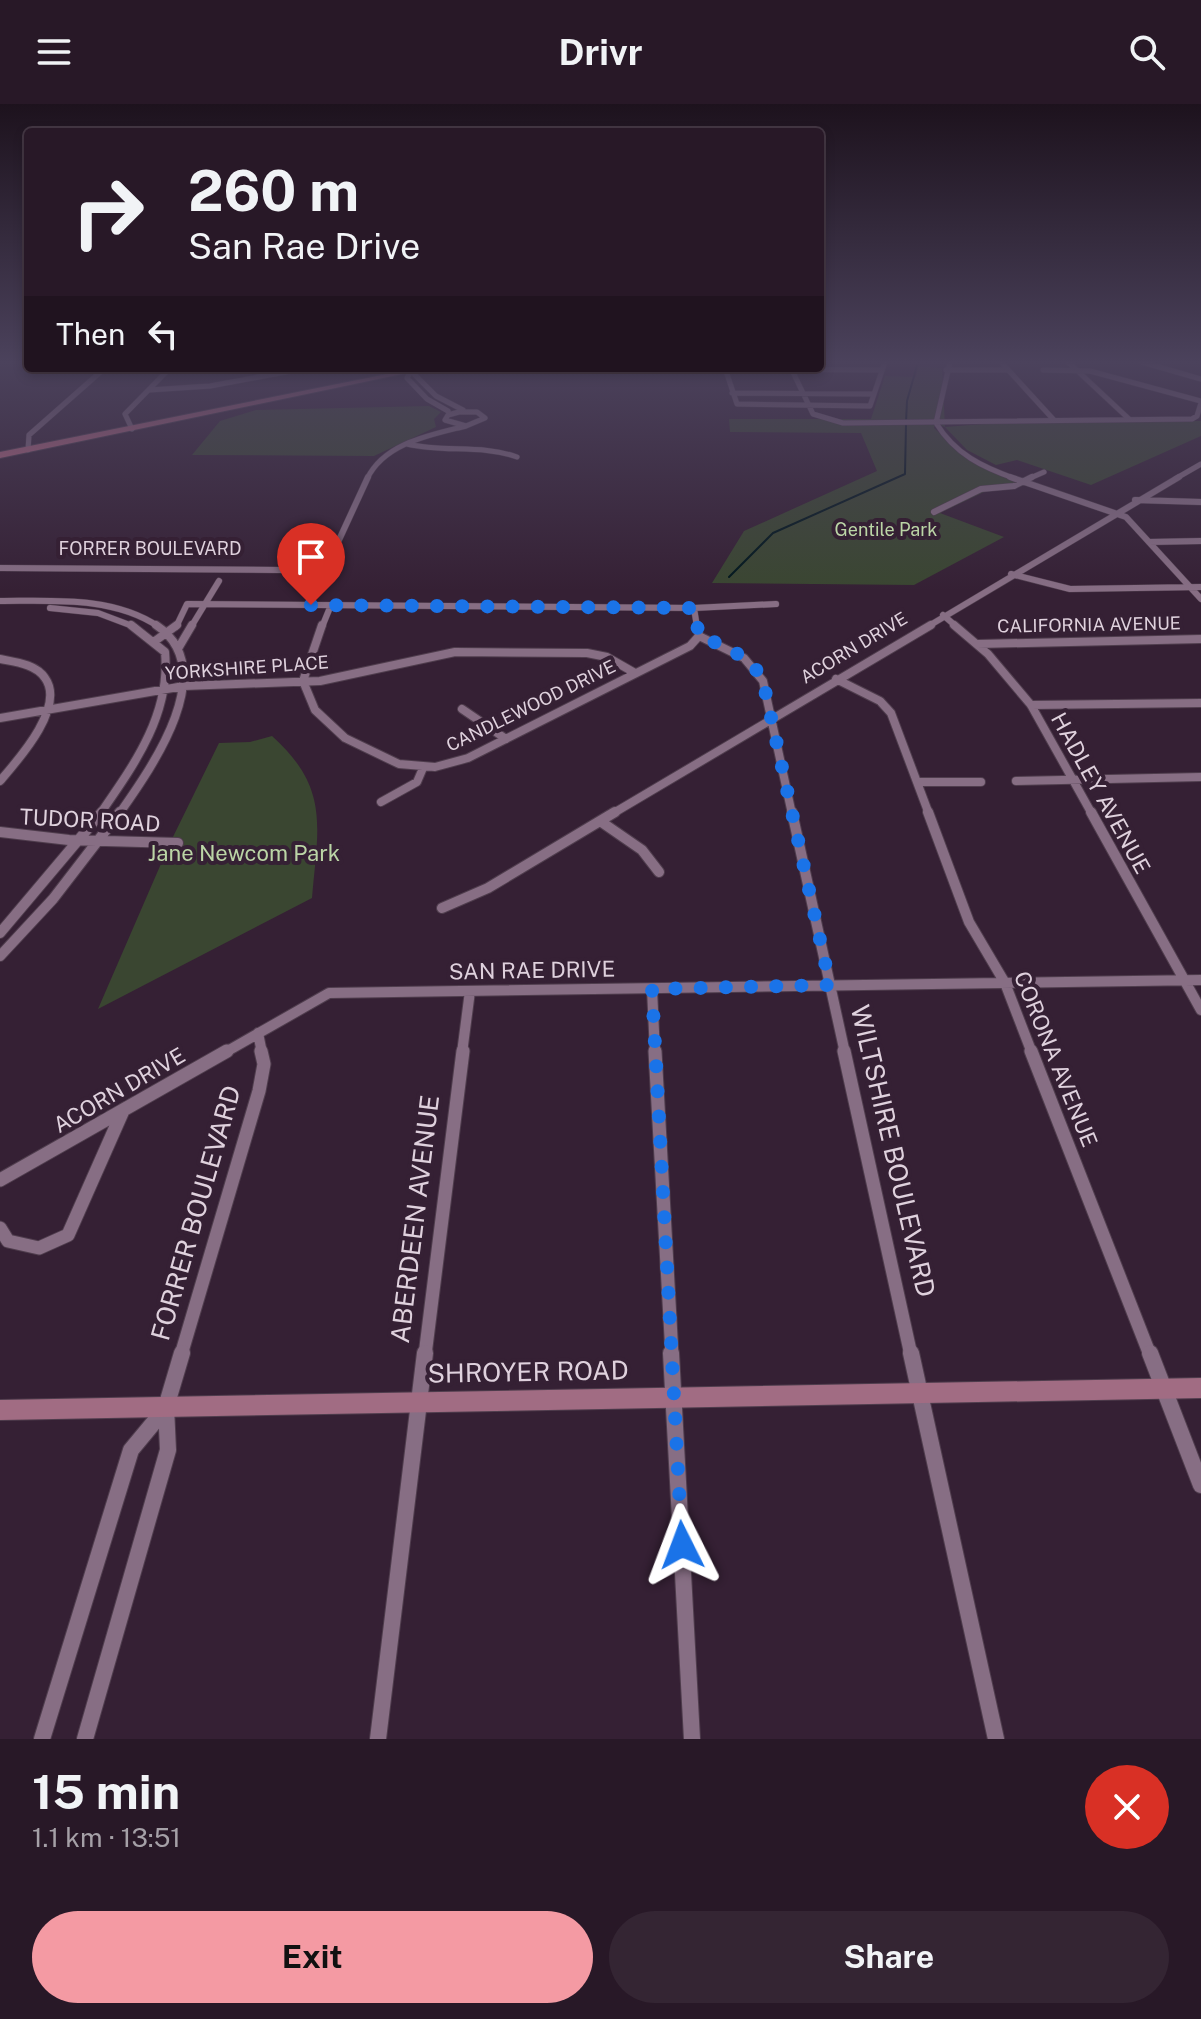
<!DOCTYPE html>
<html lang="en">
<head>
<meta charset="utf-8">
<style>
	body { margin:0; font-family:"Public Sans",sans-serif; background:#342533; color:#f1f3f6; height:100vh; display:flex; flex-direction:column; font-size:30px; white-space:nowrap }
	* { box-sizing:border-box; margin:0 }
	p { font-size:26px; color:#a5a0a7 }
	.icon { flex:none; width:44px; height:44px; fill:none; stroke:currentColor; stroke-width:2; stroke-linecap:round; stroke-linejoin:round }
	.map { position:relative; height:1635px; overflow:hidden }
	.side { display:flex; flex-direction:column; background:#281827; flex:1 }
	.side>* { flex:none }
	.top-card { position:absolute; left:24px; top:24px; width:800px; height:244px; border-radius:8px; box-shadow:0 4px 12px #0003,0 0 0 2px #443744; background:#281827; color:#f1f3f6; overflow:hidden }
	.pin { position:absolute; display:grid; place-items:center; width:68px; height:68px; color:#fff; margin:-82px -34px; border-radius:50% 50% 50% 0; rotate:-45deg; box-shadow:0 0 8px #0007 }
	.pin .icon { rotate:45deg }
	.me { position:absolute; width:88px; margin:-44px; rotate:357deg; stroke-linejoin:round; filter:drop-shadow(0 0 6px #0008) }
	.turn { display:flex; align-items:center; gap:28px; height:168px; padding:0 32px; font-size:36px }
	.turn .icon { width:104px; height:104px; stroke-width:2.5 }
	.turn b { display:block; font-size:56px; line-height:68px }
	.then { display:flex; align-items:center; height:76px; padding:0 32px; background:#0003; gap:16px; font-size:30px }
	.round { display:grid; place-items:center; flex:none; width:84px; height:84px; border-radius:42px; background:#342533 }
	.head { display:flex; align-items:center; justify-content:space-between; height:136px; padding:0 32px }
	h1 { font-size:48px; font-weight:700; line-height:60px }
	.action { display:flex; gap:16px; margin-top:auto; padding:16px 32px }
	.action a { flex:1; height:92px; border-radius:48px; background:#f49aa3; color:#111; font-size:32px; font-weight:700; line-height:92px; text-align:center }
	.action a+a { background:#342533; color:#f1f3f6 }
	header { display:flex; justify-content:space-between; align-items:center; height:104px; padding:0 32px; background:#281827; font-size:36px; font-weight:700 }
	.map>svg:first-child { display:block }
	.green { fill:#3a4631 }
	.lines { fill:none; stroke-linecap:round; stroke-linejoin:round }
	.stream { stroke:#01171d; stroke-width:2 }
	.street-far5-casing { stroke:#4f3d4d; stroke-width:6 }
	.street-far4-casing { stroke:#4f3d4d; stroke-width:7 }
	.street-far3-casing { stroke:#4f3d4d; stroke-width:10 }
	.street-far2-casing { stroke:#4f3d4d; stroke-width:12 }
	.street-far1-casing { stroke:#4f3d4d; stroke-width:15 }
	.street-casing { stroke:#4f3d4d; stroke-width:18 }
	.secondary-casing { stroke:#4f3d4d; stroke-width:2 }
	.primary-casing { stroke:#4f3d4d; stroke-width:2 }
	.street-far5 { stroke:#876e84; stroke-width:5 }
	.street-far4 { stroke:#876e84; stroke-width:6 }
	.street-far3 { stroke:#876e84; stroke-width:8 }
	.street-far2 { stroke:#876e84; stroke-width:10 }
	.street-far1 { stroke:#876e84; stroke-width:13 }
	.street { stroke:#876e84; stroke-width:16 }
	.secondary { fill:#a16c83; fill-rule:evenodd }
	.primary { fill:#bb6a83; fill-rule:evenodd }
	.route { stroke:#1a73e8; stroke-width:14; stroke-dasharray:0 25.2 }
	.labels { text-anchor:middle; stroke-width:8; stroke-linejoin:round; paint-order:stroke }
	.far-park-label { font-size:18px; fill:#bbd5a6; stroke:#352034 }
	.far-street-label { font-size:18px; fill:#dfd1dd; stroke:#352034 }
	.street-label { font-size:22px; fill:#dfd1dd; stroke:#352034 }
	.park-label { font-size:22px; fill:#bbd5a6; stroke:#352034 }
	.near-street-label { font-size:26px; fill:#dfd1dd; stroke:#352034 }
</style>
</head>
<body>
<header><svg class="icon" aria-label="menu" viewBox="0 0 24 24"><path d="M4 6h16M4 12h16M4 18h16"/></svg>Drivr<svg class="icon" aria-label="search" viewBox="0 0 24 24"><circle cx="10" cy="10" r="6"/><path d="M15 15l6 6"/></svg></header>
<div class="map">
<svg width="1201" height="1635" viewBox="0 0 1201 1635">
	<rect width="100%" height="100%" fill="#352034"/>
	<!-- green -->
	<path class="green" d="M918,263L942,264L945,323L1020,317H1201V332L1091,381L1017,356L996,361L967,346L945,323L936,319L934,324L966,354L1029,381L984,388L940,409L1004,433L914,481L712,479L744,427L877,367L861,329L730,328L729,315H871L885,272L916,273Z
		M429,302L441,308L434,315L436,323L374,352L192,351L220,317L256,306Z
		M272,632C330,684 318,723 312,794L98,905L170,739L219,639L250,638Z"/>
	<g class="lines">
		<!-- stream -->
		<path class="stream" d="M906,318L907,297L918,258
			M729,473L773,429L905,370L906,320"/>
		<defs>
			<path id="street-far5" d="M950,258L936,319C955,350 982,363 1016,375
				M1001,258L1053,315
				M1068,258L1129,315
				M1142,258L1201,275
				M725,264L737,300L870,302L885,258
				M791,264L813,310L843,319L1192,315L1197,312L1201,299
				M725,265L880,266
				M946,266H1008
				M1043,266L1090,267L1201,297
				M411,267L436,292L463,306
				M411,267L407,274L427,295L448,307
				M149,286L210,282L307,264
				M732,289L874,290
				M459,308H477L485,314L466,322L445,316L448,311Z
				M132,325L125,310L170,264
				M407,340C444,349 481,340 517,353
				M28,346L29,331L105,264
				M367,375C384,339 430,331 466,322
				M1028,375L1044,368
				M1175,375L1201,360"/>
			<path id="street-far4" d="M1010,373L1126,413L1201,495
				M1135,396L1201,398
				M934,408L981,385L1014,382L1032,373
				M1149,438L1201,437
				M0,464L280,466L312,460L333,449L368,373
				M1011,470L1070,485L1201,483
				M0,497C52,497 114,492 159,523
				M50,504L98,509L135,523
				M694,504L697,523
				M943,511L957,523
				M176,523L187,500L694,504L776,500
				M191,523L219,477
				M322,523L331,501
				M927,523L1179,373"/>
			<path id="street-far3" d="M322,521L303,577L315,606L345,634L399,660L435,663L468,654L690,542L699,532
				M697,521L699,532L744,554L763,577L792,710
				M954,521L988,550L1031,601L1092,710
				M155,537L177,521
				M978,540L1201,535
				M179,543L192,521
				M0,555C15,558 36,560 45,574C66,603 18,656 0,677
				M836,575L880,597L891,609L929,710
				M1031,601L1201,599
				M462,605L506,635
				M0,614L184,582L320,577L455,548L587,549L607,553L635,569
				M1016,677L1201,673
				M917,678H981
				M381,698L417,678L423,664
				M100,710C134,661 171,610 165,548L131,521
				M119,710C152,663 222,565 156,521
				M612,710L931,521"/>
			<path id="street-far2" d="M792,708L845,949
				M928,708L969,818L1005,879L1032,949
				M1091,708L1201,906
				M600,717L642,746L659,768
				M0,728L69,736L178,739
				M442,804L488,784L615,708
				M0,829L102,708
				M0,852L53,795L120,708
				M652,885L655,949
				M258,929L262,949
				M224,949L329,889L1201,876
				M462,949L470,887"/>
			<path id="street-far1" d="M655,947L672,1251
				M844,947L911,1251
				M1031,947L1150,1251
				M0,1076L227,947
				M0,1124L8,1137L39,1144L68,1131L122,1009
				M181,1251L259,987L264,960L261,947
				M425,1251L463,947"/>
			<path id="street" d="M671,1249L692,1635
				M911,1249L996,1635
				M1150,1249L1201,1381
				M42,1635L131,1346L165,1305
				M85,1635L168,1346L166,1303L182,1249
				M378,1635L425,1249"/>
			<path id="secondary" d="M1201,1274V1294L0,1316V1296Z"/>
			<path id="primary" d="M417,264H431L0,354V348Z"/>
		</defs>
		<!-- street-far5 casing -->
		<use href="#street-far5" class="street-far5-casing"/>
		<!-- street-far4 casing -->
		<use href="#street-far4" class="street-far4-casing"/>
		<!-- street-far3 casing -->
		<use href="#street-far3" class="street-far3-casing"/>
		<!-- street-far2 casing -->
		<use href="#street-far2" class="street-far2-casing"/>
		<!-- street-far1 casing -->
		<use href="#street-far1" class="street-far1-casing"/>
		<!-- street casing -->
		<use href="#street" class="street-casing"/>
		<!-- secondary casing -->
		<use href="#secondary" class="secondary-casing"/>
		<!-- primary casing -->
		<use href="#primary" class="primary-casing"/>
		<!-- street-far5 -->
		<use href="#street-far5" class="street-far5"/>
		<!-- street-far4 -->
		<use href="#street-far4" class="street-far4"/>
		<!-- street-far3 -->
		<use href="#street-far3" class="street-far3"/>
		<!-- street-far2 -->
		<use href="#street-far2" class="street-far2"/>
		<!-- street-far1 -->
		<use href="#street-far1" class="street-far1"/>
		<!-- street -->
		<use href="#street" class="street"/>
		<!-- secondary -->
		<use href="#secondary" class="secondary"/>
		<!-- primary -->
		<use href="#primary" class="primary"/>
	</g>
	<!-- sky -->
	<linearGradient id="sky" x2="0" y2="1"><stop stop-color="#1d121d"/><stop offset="0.53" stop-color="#4b425c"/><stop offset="1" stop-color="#4b425c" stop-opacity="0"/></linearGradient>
	<rect width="1201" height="487" fill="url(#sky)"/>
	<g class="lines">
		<!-- route -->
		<path class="route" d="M311,501L694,504L699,532C722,541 753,553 763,577L830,881L652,885L682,1441"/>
	</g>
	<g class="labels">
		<!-- far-park labels -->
		<g class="far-park-label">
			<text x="886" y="432">Gentile Park</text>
		</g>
		<!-- far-street labels -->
		<g class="far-street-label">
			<text x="150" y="451">FORRER BOULEVARD</text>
			<text transform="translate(1089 521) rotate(-1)" y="6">CALIFORNIA AVENUE</text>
			<text transform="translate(854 544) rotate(-31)" y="6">ACORN DRIVE</text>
			<text transform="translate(247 564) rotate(-4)" y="6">YORKSHIRE PLACE</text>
			<text transform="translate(531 602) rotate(-26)" y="6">CANDLEWOOD DRIVE</text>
		</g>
		<!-- street labels -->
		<g class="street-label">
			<text transform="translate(1101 689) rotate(61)" y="8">HADLEY AVENUE</text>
			<text transform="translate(90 716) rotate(3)" y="8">TUDOR ROAD</text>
			<text transform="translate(532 866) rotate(-1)" y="8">SAN RAE DRIVE</text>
			<text transform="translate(1056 955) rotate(68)" y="8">CORONA AVENUE</text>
			<text transform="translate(119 986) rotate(-30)" y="8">ACORN DRIVE</text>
		</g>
		<!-- park labels -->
		<g class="park-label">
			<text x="244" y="757">Jane Newcom Park</text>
		</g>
		<!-- near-street labels -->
		<g class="near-street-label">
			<text transform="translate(893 1047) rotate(77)" y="9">WILTSHIRE BOULEVARD</text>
			<text transform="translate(196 1109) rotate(-74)" y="9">FORRER BOULEVARD</text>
			<text transform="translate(415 1115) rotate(-83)" y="9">ABERDEEN AVENUE</text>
			<text transform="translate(528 1268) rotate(-1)" y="9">SHROYER ROAD</text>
		</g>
	</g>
</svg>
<div class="pin" style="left:311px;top:501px;background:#d93025"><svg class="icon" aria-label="arrive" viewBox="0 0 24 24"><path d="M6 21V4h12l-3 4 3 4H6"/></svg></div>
<svg class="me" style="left:682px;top:1441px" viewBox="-20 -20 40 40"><path d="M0-17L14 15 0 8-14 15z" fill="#1a73e8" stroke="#fff" stroke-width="4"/></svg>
<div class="top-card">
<div class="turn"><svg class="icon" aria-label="right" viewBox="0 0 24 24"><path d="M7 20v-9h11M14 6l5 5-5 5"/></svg><div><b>260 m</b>San Rae Drive</div></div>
<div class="then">Then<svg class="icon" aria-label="left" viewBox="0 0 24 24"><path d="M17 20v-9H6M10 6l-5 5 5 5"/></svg></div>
</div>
</div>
<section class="side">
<div class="head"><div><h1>15 min</h1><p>1.1 km · 13:51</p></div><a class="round" style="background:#d93025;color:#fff"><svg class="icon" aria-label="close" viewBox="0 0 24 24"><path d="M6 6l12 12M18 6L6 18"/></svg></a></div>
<div class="action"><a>Exit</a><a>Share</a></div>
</section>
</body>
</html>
